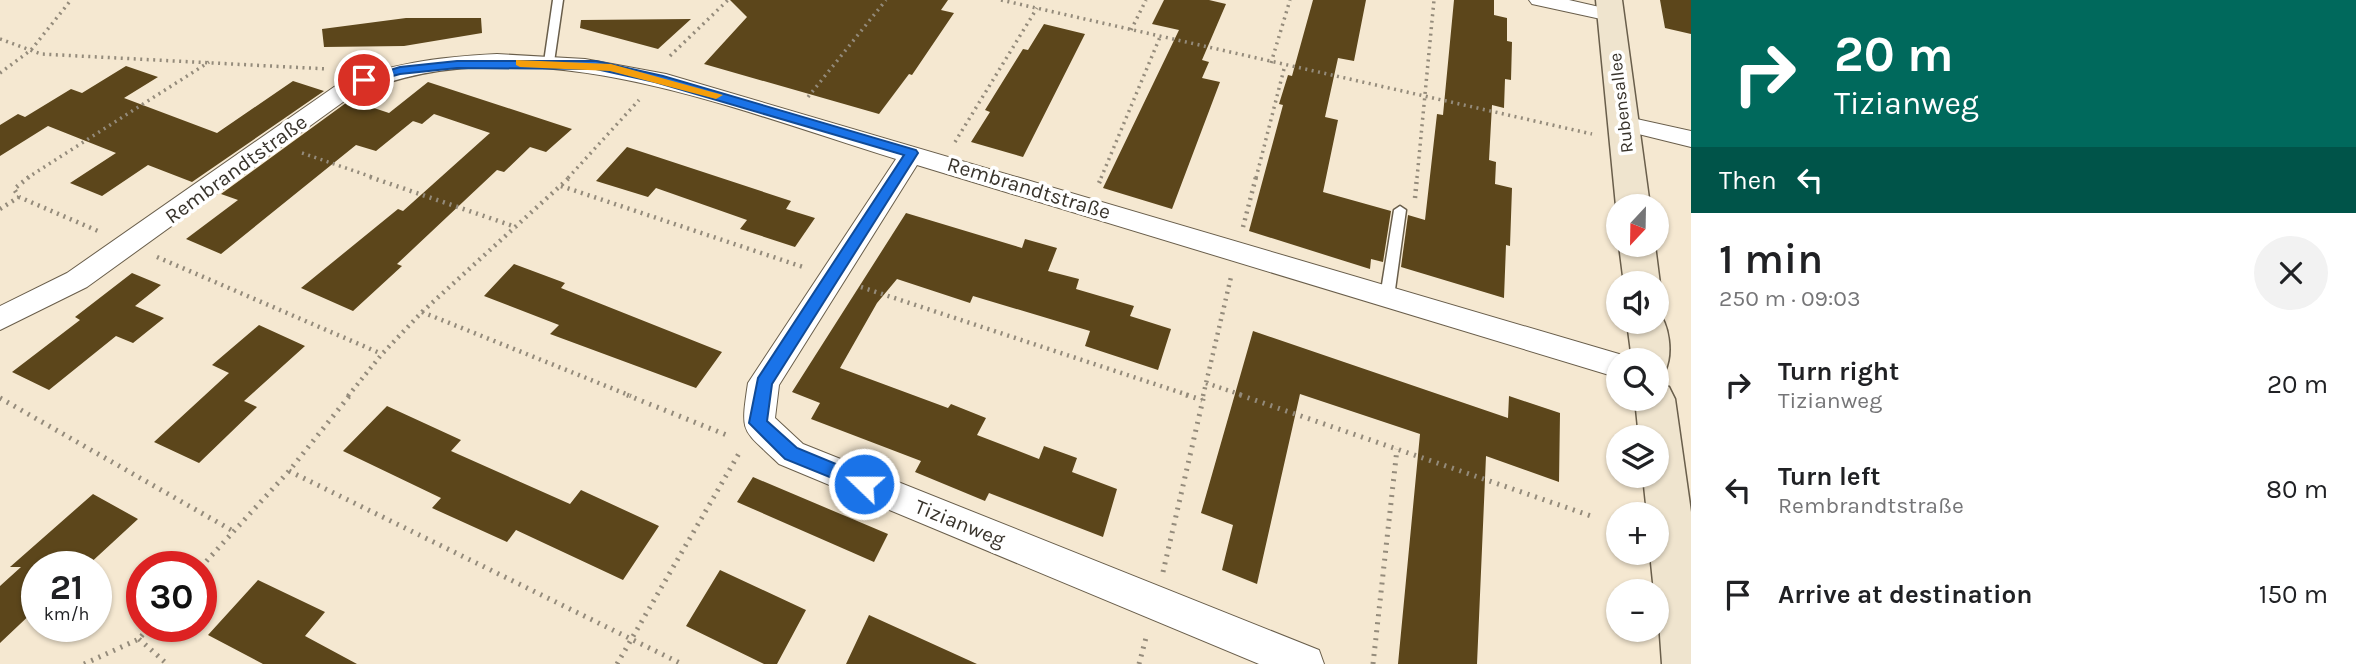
<!DOCTYPE html>
<html lang="en">
<head>
<meta charset="utf-8">
<style>
	body { margin:0; font-family:Karla,sans-serif; background:#f2f2f2; color:#202124; height:100vh; display:flex; flex-direction:column; font-size:26px; white-space:nowrap }
	* { box-sizing:border-box; margin:0 }
	p { font-size:23px; color:#757577 }
	.icon { flex:none; width:38px; height:38px; fill:none; stroke:currentColor; stroke-width:2; stroke-linecap:round; stroke-linejoin:round }
	.map { position:relative; flex:1; overflow:hidden }
	.drawer { display:flex; flex-direction:column; background:#fff; width:665px }
	.drawer>* { flex:none }
	.guide { background:#00695c; color:#fff; overflow:hidden }
	.needle { width:46px; rotate:202deg }
	.fabs { position:absolute; left:1606px; top:194px; display:grid; gap:14px }
	.fabs a { display:grid; place-items:center; width:63px; height:63px; border-radius:50%; background:#fff; box-shadow:0 2px 5px #0004; font-size:35px }
	.speed { position:absolute; left:21px; top:551px; display:flex; gap:14px; font-size:35px; font-weight:700; text-align:center }
	.speed>* { display:grid; place-content:center; width:91px; height:91px; border-radius:50%; background:#fff; box-shadow:0 2px 5px #0004; line-height:1 }
	.speed small { font-size:18px; font-weight:400 }
	.speed .limit { border:10px solid #d22; background:#fff; color:#111 }
	.pin { position:absolute; display:grid; place-items:center; width:60px; height:60px; color:#fff; margin:-30px; border:4px solid #fff; border-radius:50%; box-shadow:0 2px 7px #0007 }
	.me { position:absolute; width:77px; margin:-38px; rotate:292deg; stroke-linejoin:round; filter:drop-shadow(0 0 5px #0008) }
	.turn { display:flex; align-items:center; gap:24px; height:147px; padding:0 28px; font-size:32px }
	.turn .icon { width:91px; height:91px; stroke-width:2.5 }
	.turn b { display:block; font-size:49px; line-height:60px }
	.then { display:flex; align-items:center; height:66px; padding:0 28px; background:#0003; gap:14px; font-size:26px }
	.round { display:grid; place-items:center; flex:none; width:74px; height:74px; border-radius:37px; background:#f2f2f2 }
	.head { display:flex; align-items:center; justify-content:space-between; height:119px; padding:0 28px }
	h1 { font-size:42px; font-weight:600; line-height:52px }
	ul { padding:0; list-style:none }
	li { display:flex; align-items:center; gap:21px; height:105px; padding:0 28px }
	li div { flex:1 }
	li b { display:block; font-size:26px }
	li em { font-style:normal }
	main { display:flex; flex:1; min-height:0 }
	.map>svg:first-child { display:block }
	.building { fill:#5c461b }
	.lines { fill:none; stroke-linecap:round; stroke-linejoin:round }
	.lane-casing { stroke:#695e4b; stroke-width:3 }
	.street-casing { stroke:#695e4b; stroke-width:2 }
	.secondary-casing { stroke:#695e4b; stroke-width:3 }
	.path-far2 { stroke:#948b7b; stroke-width:3.5; stroke-dasharray:2 4.5; stroke-linecap:butt }
	.path-far1 { stroke:#948b7b; stroke-width:4.5; stroke-dasharray:2 5; stroke-linecap:butt }
	.path { stroke:#948b7b; stroke-width:5; stroke-dasharray:2 6; stroke-linecap:butt }
	.lane { fill:#fff; fill-rule:evenodd }
	.street { fill:#fff; fill-rule:evenodd }
	.secondary { fill:#efe4ce; fill-rule:evenodd }
	.route { fill:#1a73e8; stroke:#114b97; stroke-width:2 }
	.slow { fill:#f59e0b }
	.labels { text-anchor:middle; stroke-width:7; stroke-linejoin:round; paint-order:stroke }
	.far-street-label { font-size:18px; fill:#38332b; stroke:#fff }
	.street-label { font-size:21px; fill:#38332b; stroke:#fff }
</style>
</head>
<body>
<main>
<div class="map">
<svg width="1691" height="664" viewBox="0 0 1691 664">
	<rect width="100%" height="100%" fill="#f5e8d1"/>
	<!-- building -->
	<path class="building" d="M730,0H948L941,10L954,13L912,75L909,74L879,114L704,64L747,17Z
		M1164,0H1209L1226,4L1202,60L1209,62L1202,78L1220,82L1172,209L1103,188L1179,30L1152,24Z
		M1313,0H1366L1354,61L1338,58L1325,117L1338,120L1323,192L1391,211L1383,262L1371,259L1370,269L1249,231L1283,105L1279,104L1288,75L1292,76Z
		M1454,0H1494V15L1507,18V41L1512,42L1511,80L1505,79L1504,108L1492,105L1489,160L1496,162L1495,184L1512,188L1510,246L1506,245L1504,298L1401,267L1408,215L1425,220L1437,114L1443,115Z
		M1660,0H1691V34L1665,28Z
		M406,18H481L482,33L404,46L324,47L322,29Z
		M691,19L658,49L580,28L581,20Z
		M1044,24L1085,34L1023,157L971,142L990,112L985,110L1023,49L1028,50Z
		M126,66L158,77L124,98L217,133L293,81L324,91L192,182L148,165L102,196L70,183L116,153L48,126L0,156V125L18,114L25,117L71,89L82,93Z
		M428,82L572,129L546,152L530,147L504,172L497,170L397,264L402,266L353,311L301,288L398,209L403,211L490,133L434,114L422,124L389,113Z
		M350,100L413,121L376,151L356,145L221,254L186,239L238,200L221,194Z
		M627,147L791,201L786,209L815,218L795,247L740,229L747,220L656,188L648,197L596,181Z
		M906,213L1022,248L1025,239L1057,248L1048,271L1079,279L1076,289L1134,306L1130,316L1171,329L1158,370L1085,346L1090,331L973,296L970,303L897,279L877,303L840,368L948,408L951,404L986,418L977,435L1039,459L1044,446L1077,458L1072,472L1117,489L1103,537L989,493L985,501L915,472L921,461L811,419L820,403L792,392Z
		M514,264L565,283L561,288L722,352L696,388L550,334L559,325L484,296Z
		M132,273L161,285L135,306L164,318L133,343L116,336L49,390L12,372L80,320L75,317Z
		M259,325L305,346L244,401L257,407L199,463L154,442L229,373L212,365Z
		M1253,331L1508,418L1509,396L1560,413L1559,482L1486,456L1477,664H1398L1420,434L1300,394L1257,584L1222,570L1233,525L1201,513Z
		M387,406L461,440L451,451L570,504L581,490L659,526L623,580L516,530L507,542L432,508L441,498L343,451Z
		M753,477L888,534L874,562L737,502Z
		M93,494L138,519L86,567H37V608L0,643V586L21,567H10Z
		M720,570L806,610L777,664H764L686,626Z
		M258,580L325,612L305,636L357,664H263L208,635Z
		M869,615L977,664H846Z"/>
	<g class="lines">
		<defs>
			<path id="lane" d="M553,0H563L554,62L549,65L544,62Z
				M1400,206L1406,210L1394,297L1387,302L1380,297L1394,210Z"/>
			<path id="street" d="M1529,0H1569L1617,11L1621,15L1610,21L1532,4Z
				M497,54L585,59L666,74L1619,354L1631,360H1619V378L917,165L779,385L775,418L803,444L1319,650L1324,664H1259L779,464C742,428 740,436 748,383L896,159C729,108 521,19 350,97L87,287L0,330V306L67,273L334,87C387,63 439,57 497,54Z
				M1623,116L1691,131V147L1614,128L1611,123L1614,118Z"/>
			<path id="secondary" d="M1596,0H1622L1650,206H1619V211L1616,206Z
				M1619,245H1655L1660,284L1657,290V284H1624Z
				M1657,311C1670,324 1673,355 1665,371L1657,373V360H1632L1627,322H1657Z
				M1657,383L1669,387L1675,399L1691,512V664H1662L1657,592H1654L1650,553H1657V514H1647L1643,476H1657V438H1639L1635,399H1657Z"/>
		</defs>
		<!-- lane casing -->
		<use href="#lane" class="lane-casing"/>
		<!-- street casing -->
		<use href="#street" class="street-casing"/>
		<!-- secondary casing -->
		<use href="#secondary" class="secondary-casing"/>
		<!-- path-far2 -->
		<path class="path-far2" d="M1001,0L1592,134
			M1131,30L1146,0
			M0,39L41,54L328,69
			M670,56L728,0
			M1271,63L1290,0
			M0,73L31,50L71,0
			M808,97L886,0
			M955,142L1037,8
			M302,153L375,178
			M27,178L209,62
			M568,178L639,100
			M1101,178L1160,37
			M1256,178L1285,65
			M1417,178L1434,0"/>
		<!-- path-far1 -->
		<path class="path-far1" d="M29,177L14,189L19,197L98,231
			M370,177L516,227
			M1099,183L1102,177
			M561,186L806,268
			M1415,198L1417,177
			M0,209L19,197
			M1243,227L1256,177
			M157,257L382,354
			M861,287L1191,396
			M422,312L631,396
			M1206,383L1245,396
			M348,396L382,354L422,312L570,177
			M1203,396L1231,277"/>
		<!-- path -->
		<path class="path" d="M627,395L729,436
			M1186,395L1202,400
			M1240,395L1594,517
			M0,398L233,531
			M289,471L682,664
			M201,567L289,471L350,395
			M1163,572L1204,395
			M139,639L167,664
			M84,664L139,639L150,626
			M617,664L741,450
			M1139,664L1147,634
			M1373,664L1397,449"/>
		<!-- lane -->
		<use href="#lane" class="lane"/>
		<!-- street -->
		<use href="#street" class="street"/>
		<!-- secondary -->
		<use href="#secondary" class="secondary"/>
	</g>
	<!-- route -->
	<path class="route" d="M457,61H596L663,76L916,150L918,153L772,384L767,421L797,448L870,478L873,484L870,489L864,491L785,459L749,423L758,378L904,155L655,82L596,69L457,68L400,74L364,84L358,80L400,67Z"/>
	<!-- slow -->
	<path class="slow" d="M516,60L611,64L723,95L716,99L610,71L520,67L516,65Z"/>
	<g class="labels">
		<!-- far-street labels -->
		<g class="far-street-label">
			<text transform="translate(1621 103) rotate(-97)" y="6">Rubensallee</text>
		</g>
		<!-- street labels -->
		<g class="street-label">
			<text transform="translate(236 169) rotate(-36)" y="7">Rembrandtstraße</text>
			<text transform="translate(1029 188) rotate(17)" y="7">Rembrandtstraße</text>
			<text transform="translate(960 523) rotate(22)" y="7">Tizianweg</text>
		</g>
	</g>
</svg>
<div class="fabs">
<a><svg class="needle" viewBox="-14 -14 28 28"><path d="M0-13l5 13h-10z" fill="#e53935"/><path d="M0 13l5-13h-10z" fill="#757577"/></svg></a>
<a><svg class="icon" aria-label="sound" viewBox="0 0 24 24"><path d="M4 9h4l5-4v14l-5-4H4zM17 9q2 3 0 6"/></svg></a>
<a><svg class="icon" aria-label="search" viewBox="0 0 24 24"><circle cx="10" cy="10" r="6"/><path d="M15 15l6 6"/></svg></a>
<a><svg class="icon" aria-label="layers" viewBox="0 0 24 24"><path d="M12 4l9 5-9 5-9-5zM3 14l9 5 9-5"/></svg></a>
<a>+</a>
<a>−</a>
</div>
<div class="speed"><div>21<small>km/h</small></div><div class="limit">30</div></div>
<div class="pin" style="left:364px;top:80px;background:#d93025"><svg class="icon" aria-label="arrive" viewBox="0 0 24 24"><path d="M6 21V4h12l-3 4 3 4H6"/></svg></div>
<svg class="me" style="left:864px;top:484px" viewBox="-20 -20 40 40"><circle r="17" fill="#1a73e8" stroke="#fff" stroke-width="3"/><path d="M0-11L8 9 0 5-8 9z" fill="#fff"/></svg>
</div>
<section class="drawer">
<div class="guide">
<div class="turn"><svg class="icon" aria-label="right" viewBox="0 0 24 24"><path d="M7 20v-9h11M14 6l5 5-5 5"/></svg><div><b>20 m</b>Tizianweg</div></div>
<div class="then">Then<svg class="icon" aria-label="left" viewBox="0 0 24 24"><path d="M17 20v-9H6M10 6l-5 5 5 5"/></svg></div>
</div>
<div class="head"><div><h1>1 min</h1><p>250 m · 09:03</p></div><a class="round"><svg class="icon" aria-label="close" viewBox="0 0 24 24"><path d="M6 6l12 12M18 6L6 18"/></svg></a></div>
<ul>
<li><svg class="icon" aria-label="right" viewBox="0 0 24 24"><path d="M7 20v-9h11M14 6l5 5-5 5"/></svg><div><b>Turn right</b><p>Tizianweg</p></div><em>20 m</em></li>
<li><svg class="icon" aria-label="left" viewBox="0 0 24 24"><path d="M17 20v-9H6M10 6l-5 5 5 5"/></svg><div><b>Turn left</b><p>Rembrandtstraße</p></div><em>80 m</em></li>
<li><svg class="icon" aria-label="arrive" viewBox="0 0 24 24"><path d="M6 21V4h12l-3 4 3 4H6"/></svg><div><b>Arrive at destination</b></div><em>150 m</em></li>
</ul>
</section>
</main>
</body>
</html>
